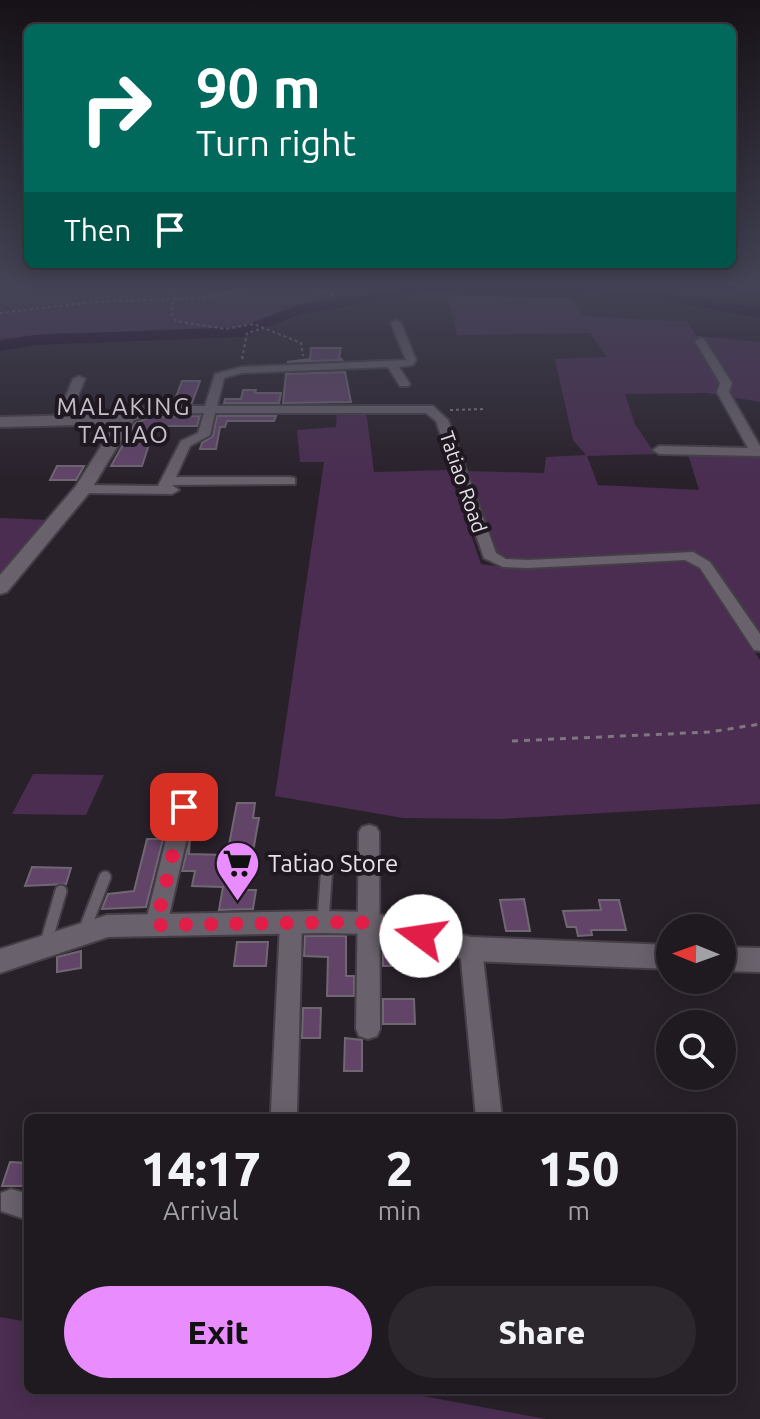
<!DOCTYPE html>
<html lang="en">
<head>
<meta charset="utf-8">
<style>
	body { margin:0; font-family:Ubuntu,sans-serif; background:#2c262d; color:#f1f3f6; height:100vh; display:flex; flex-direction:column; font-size:30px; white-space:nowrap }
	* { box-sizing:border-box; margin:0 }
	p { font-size:26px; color:#a1a0a5 }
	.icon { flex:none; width:44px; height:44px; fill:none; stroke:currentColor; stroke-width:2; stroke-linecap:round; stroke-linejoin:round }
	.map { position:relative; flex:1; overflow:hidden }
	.drawer { position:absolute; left:24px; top:1114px; width:712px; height:280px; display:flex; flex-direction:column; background:#1f1920; border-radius:12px; box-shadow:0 4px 20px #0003,0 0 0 2px #3c383e }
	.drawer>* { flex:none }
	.top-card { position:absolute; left:24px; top:24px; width:712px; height:244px; border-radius:12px; box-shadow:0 4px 20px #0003,0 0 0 2px #3c383e; background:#00695c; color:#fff; overflow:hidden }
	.needle { width:52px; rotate:271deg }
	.buttons { position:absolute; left:656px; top:914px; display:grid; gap:16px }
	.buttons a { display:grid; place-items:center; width:80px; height:80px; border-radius:50%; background:#1f1920; box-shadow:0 4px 20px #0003,0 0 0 2px #3c383e; font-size:40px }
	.pin { position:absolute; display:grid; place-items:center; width:68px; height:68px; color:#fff; margin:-34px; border-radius:16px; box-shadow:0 4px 12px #0006 }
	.me { position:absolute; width:88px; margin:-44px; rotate:284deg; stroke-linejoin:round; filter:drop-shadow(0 0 6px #0008) }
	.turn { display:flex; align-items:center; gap:28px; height:168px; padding:0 40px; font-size:36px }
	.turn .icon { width:104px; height:104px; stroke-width:2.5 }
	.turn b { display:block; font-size:56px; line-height:68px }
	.then { display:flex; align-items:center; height:76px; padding:0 40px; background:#0003; gap:16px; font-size:30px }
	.eta { display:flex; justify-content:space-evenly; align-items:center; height:136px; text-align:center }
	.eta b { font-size:48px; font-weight:800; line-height:56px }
	.action { display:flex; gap:16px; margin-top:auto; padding:16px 40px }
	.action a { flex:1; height:92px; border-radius:48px; background:#e98dfe; color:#111; font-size:32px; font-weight:800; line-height:92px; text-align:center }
	.action a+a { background:#2c262d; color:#f1f3f6 }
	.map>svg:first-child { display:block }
	.green { fill:#4a2d51 }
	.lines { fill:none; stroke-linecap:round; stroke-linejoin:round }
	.river { fill:#1c0322; fill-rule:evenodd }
	.building { fill:#624469; stroke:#6f6771; stroke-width:2 }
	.lane-casing { stroke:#443f46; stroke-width:15 }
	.street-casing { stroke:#443f46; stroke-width:4 }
	.secondary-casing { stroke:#443f46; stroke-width:4 }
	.path-far1 { stroke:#7e777f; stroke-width:2; stroke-dasharray:3 3; stroke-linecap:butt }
	.path { stroke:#7e777f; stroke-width:3; stroke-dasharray:6 6; stroke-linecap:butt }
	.lane { stroke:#69616b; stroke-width:11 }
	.street { fill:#69616b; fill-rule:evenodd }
	.secondary { fill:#69616b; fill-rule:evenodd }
	.route { stroke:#e11d48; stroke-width:14; stroke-dasharray:0 25.2 }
	.labels { text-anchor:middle; stroke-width:8; stroke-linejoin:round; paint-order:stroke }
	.far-street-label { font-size:20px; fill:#e7e2e8; stroke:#1f1821 }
	.far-quarter-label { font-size:24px; letter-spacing:2px; fill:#c7beca; stroke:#1f1821 }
	.poi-label { font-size:24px; fill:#e7e2e8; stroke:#1f1821; text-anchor:start }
</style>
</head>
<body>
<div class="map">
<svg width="760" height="1419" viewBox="0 0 760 1419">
	<rect width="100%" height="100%" fill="#29212a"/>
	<!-- green -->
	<path class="green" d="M0,284H394L300,304L256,326L206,332L53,333L0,339Z
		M539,293L566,295L584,316L688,322L696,336L760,342V402L707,393L625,394L635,424L655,454L587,456L598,485L699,490L688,454L760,455V634L713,565L692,552L525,561L495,554L466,471L544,473L546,457L586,455L573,440L555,359L607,357L590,333L457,335L448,297Z
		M337,410H366L374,472L449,470L481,564L503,567L687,559L698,567L760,660V804L500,819L403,818L275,796L324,462H300L297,430L336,427Z
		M0,518L49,520L0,578Z
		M33,774L104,775L86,815L12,814Z
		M0,1317L28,1322V1390H391L546,1419H0Z"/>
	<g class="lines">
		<!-- river -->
		<path class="river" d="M431,284L655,291L760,308V318L655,299L469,296L438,291L301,314L242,337L36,345L0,351V341L36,335L240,327L298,305Z"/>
	</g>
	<!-- building -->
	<path class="building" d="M311,348H341L339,357L342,360L287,362L310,359Z
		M345,372L351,402L283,403L286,374Z
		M182,381H200L192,403L174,402Z
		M243,390H256L255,393H281L279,403H224L225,399H241Z
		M200,416L197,426H155L142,466H111L135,423L151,417Z
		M217,416H276L274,421H227L225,427H220L216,449H200L202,443L213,436Z
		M57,466H84L76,480H50Z
		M237,803H255L253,818H259L246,890H256L253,909L219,910L223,887L192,886L195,871H182L190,839L189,854L227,855Z
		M147,839H163L146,907L102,909L108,894L134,891Z
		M32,867L71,868L66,884L25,886Z
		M524,899L530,931H506L500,900Z
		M599,900H619L626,930H591L592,935L578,936L576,927H567L563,911L601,910Z
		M305,936H346V976H354V996H327L328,957L304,956Z
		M383,940L420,950V966H383Z
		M237,942H268L266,966H234Z
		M81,951V968L57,972V957Z
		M383,999H414L415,1024H383Z
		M303,1008H321L320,1038H302Z
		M345,1038L362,1040V1071H344Z
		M10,1162L28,1163L24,1186H2Z"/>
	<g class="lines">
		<defs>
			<path id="lane" d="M323,922L327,864
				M84,931L105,877
				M45,946L61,891"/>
			<path id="street" d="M396,320L401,323L416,360L413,365L399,367L410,384L408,386H400L388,367L241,373L224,378L217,406H433L448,420L496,553L506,559L528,560L693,552L710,562L760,634V651L754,650L700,568L685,560L528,568L503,567L484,558L436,421L426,413H215L210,435L190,446L176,477H290L295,478V484L172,485L179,490L172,494L83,493L76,489L83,485L158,486L181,441L198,433L204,413L150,414L130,422H122V416C145,401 178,406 205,406L215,374L241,367L406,360L391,323Z
				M700,338L704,339L732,383L729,392L760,446V456L659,454L653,450L659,446L748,448L717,392L720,383L695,341Z
				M79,376L85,379L67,422L57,425L55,422L73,379Z
				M184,800L191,802L194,807L167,925L164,931L156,933L148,931L145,925L174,807L177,802Z
				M369,825L376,827L379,832L380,1029L377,1036L368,1039L359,1036L356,1029L359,832L362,827Z
				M291,915L299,917L302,923L297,1111L294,1118H274L271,1111L280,923L283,917Z
				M471,940L479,943L482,949L502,1118H476L460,949L463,943Z
				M11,1189L28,1194V1220L1,1211V1193Z"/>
			<path id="secondary" d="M126,414L134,419L89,493L7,592L0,594V575L76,486L115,424L0,427V417Z
				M323,911L370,912L471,937L670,945V969L471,961L370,934L323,933L108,937L0,973V949L107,915Z
				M722,947L760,948V972L722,971Z"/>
		</defs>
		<!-- lane casing -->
		<use href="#lane" class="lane-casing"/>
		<!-- street casing -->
		<use href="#street" class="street-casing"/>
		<!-- secondary casing -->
		<use href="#secondary" class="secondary-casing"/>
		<!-- path-far1 -->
		<path class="path-far1" d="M177,284L171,313L176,321L225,329L254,324L301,343L303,356
			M302,284L336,296
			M0,313L93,302L205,298L263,284
			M242,359L247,333L264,328
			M450,410L485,409"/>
		<!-- path -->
		<path class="path" d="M512,741L710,732L760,724"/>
		<!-- lane -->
		<use href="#lane" class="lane"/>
		<!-- street -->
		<use href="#street" class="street"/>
		<!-- secondary -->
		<use href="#secondary" class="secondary"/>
	</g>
	<!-- sky -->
	<linearGradient id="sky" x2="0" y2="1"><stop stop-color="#171217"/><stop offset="0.59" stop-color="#434355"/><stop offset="1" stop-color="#434355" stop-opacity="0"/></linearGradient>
	<rect width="760" height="482" fill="url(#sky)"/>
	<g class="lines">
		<!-- route -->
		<path class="route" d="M184,807L156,925L360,922L421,936"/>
	</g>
	<!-- icons -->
	<defs>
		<symbol id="supermarket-pin" viewBox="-11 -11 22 30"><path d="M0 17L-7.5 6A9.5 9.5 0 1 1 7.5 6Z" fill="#e98dfe" stroke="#1f1821"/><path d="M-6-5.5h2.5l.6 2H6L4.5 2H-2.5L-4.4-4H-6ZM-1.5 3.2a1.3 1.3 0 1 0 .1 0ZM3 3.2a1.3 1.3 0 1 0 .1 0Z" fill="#111"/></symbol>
	</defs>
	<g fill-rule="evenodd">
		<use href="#supermarket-pin" x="212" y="838" width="51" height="69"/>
	</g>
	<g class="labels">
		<!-- far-street labels -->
		<g class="far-street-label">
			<text transform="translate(463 482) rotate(71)" y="7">Tatiao Road</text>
		</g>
		<!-- far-quarter labels -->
		<g class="far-quarter-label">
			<text x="124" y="415">MALAKING<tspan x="124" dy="28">TATIAO</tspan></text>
		</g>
		<!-- poi labels -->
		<g class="poi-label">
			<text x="268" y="872">Tatiao Store</text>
		</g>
	</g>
</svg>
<div class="buttons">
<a><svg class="needle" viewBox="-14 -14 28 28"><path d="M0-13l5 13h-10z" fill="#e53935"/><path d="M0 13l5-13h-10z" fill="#a1a0a5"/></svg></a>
<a><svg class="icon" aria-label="search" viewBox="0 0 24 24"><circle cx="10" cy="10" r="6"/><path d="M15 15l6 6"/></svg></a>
</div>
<div class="pin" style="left:184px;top:807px;background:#d93025"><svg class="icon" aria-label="arrive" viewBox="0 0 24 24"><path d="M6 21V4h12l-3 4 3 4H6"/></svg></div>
<svg class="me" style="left:421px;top:936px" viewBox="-20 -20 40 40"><circle r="19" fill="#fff"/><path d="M0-13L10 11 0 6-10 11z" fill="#e11d48"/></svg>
<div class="top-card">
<div class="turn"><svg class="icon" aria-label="right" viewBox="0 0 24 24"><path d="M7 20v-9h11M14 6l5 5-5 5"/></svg><div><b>90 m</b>Turn right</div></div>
<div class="then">Then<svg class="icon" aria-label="arrive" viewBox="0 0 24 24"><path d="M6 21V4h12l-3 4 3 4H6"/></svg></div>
</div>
<section class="drawer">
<div class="eta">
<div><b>14:17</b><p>Arrival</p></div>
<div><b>2</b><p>min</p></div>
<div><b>150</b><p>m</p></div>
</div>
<div class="action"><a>Exit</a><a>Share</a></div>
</section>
</div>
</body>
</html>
